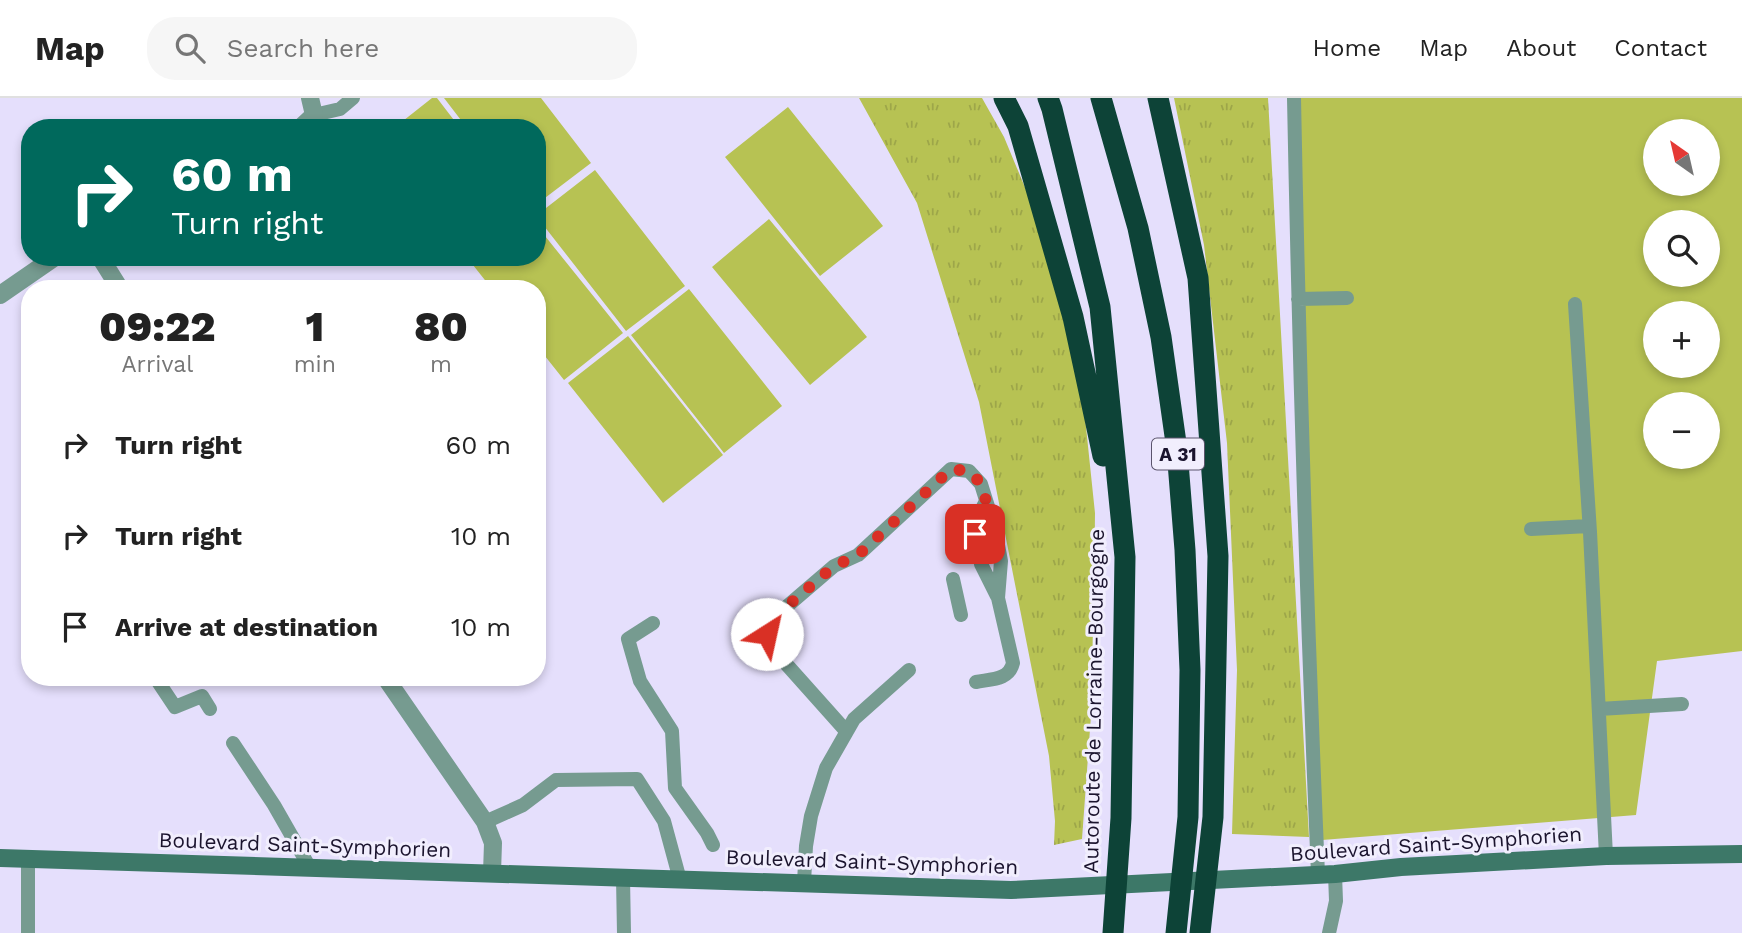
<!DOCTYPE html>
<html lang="en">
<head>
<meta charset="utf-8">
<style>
	body { margin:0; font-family:"Work Sans",sans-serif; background:#f6f6f6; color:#222; height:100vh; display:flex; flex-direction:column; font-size:26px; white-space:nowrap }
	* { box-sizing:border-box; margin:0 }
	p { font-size:23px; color:#767676 }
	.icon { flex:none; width:38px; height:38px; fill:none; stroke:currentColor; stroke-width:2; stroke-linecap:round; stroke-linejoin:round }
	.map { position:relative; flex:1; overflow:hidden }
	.side { position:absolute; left:21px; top:182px; width:525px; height:406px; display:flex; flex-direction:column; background:#fff; border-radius:28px; box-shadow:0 4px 10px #0003 }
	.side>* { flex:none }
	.banner { position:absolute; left:21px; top:21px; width:525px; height:147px; border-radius:28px; box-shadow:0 4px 10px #0003; background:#00695c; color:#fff; overflow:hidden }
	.needle { width:46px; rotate:326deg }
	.controls { position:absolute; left:1643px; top:21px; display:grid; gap:14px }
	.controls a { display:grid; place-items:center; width:77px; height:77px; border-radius:50%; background:#fff; box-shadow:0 4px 10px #0003; font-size:35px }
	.pin { position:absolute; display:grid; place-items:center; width:60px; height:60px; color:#fff; margin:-30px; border-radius:14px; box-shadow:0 4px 10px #0006 }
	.me { position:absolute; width:77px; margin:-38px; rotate:35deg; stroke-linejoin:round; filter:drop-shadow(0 0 5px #0008) }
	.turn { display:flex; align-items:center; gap:24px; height:147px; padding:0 35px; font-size:32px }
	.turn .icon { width:91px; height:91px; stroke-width:2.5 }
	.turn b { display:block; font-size:49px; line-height:60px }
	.eta { display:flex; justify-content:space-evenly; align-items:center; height:119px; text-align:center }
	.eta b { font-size:42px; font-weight:800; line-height:49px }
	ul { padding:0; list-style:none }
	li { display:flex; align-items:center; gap:21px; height:91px; padding:0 35px }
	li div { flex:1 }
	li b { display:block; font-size:26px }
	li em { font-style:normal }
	header { display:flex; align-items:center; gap:42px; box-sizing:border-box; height:98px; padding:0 35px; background:#fff; border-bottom:2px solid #e0e0e0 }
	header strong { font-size:33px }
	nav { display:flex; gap:38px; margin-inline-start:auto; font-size:24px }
	.search { width:490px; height:63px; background:#f6f6f6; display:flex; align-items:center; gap:18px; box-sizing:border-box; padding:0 24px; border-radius:28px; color:#767676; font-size:26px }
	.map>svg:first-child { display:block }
	.grass { fill:url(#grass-tufts) }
	.pitch { fill:#b7c253; fill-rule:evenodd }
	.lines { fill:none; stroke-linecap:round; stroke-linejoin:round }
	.lane { stroke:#769b90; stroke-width:14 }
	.street { stroke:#769b90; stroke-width:18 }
	.secondary { stroke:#3d7868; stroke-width:18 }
	.highway { stroke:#0d4337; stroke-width:21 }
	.route { stroke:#d93025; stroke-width:12; stroke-dasharray:0 21.6 }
	.labels { text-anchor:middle; stroke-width:6; stroke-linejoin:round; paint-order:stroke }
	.shield { fill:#f1eefd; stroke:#5b556c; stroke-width:2 }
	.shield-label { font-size:19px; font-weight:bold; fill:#1b142e }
	.street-label { font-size:21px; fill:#1b142e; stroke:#f1eefd }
</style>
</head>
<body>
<header>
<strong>Map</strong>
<div class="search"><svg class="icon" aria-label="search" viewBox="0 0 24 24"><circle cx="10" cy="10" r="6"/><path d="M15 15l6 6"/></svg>Search here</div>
<nav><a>Home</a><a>Map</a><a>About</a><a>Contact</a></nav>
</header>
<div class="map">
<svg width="1742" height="835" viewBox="0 0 1742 835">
	<defs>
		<pattern id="grass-tufts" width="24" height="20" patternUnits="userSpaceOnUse" patternTransform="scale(1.75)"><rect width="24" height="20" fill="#b7c253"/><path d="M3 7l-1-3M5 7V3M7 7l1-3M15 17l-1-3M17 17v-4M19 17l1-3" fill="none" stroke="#9da649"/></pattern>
	</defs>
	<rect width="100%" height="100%" fill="#e5dffc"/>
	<!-- grass -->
	<path class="grass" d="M859,0H982L1004,39L1046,140L1084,310L1095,415L1093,590L1082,741L1054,747L1055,723L1049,658L979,304L917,105Z
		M1174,0H1268L1309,739L1232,736L1237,572L1227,345L1204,147Z"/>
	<!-- pitch -->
	<path class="pitch" d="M432,0H437L460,30H394Z
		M444,0H541L591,65L537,106V30H467Z
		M1296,0H1742V553L1657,563L1636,717L1322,742ZM1656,33H1708V86H1656ZM1656,124H1708V177H1656ZM1656,215H1708V268H1656ZM1656,306H1708V359H1656Z
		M788,9L883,128L820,178L725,59Z
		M595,72L685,188L626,233L537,119V117Z
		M769,121L867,239L810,287L712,169Z
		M537,128L623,235L564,282L537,248V191H492L473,167L483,159H537Z
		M689,191L782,308L724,355L631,237Z
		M628,238L723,357L663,405L568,285Z"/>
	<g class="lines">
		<!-- lane -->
		<path class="lane" d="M1294,0C1299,259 1307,518 1318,776
			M314,17L340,11L353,0
			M1298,201L1347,200
			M1575,206L1590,434L1606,758
			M986,403L974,427L975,436L981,466L997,498
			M1531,431L1589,428
			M953,481L961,517
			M653,525L628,541L640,583L672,633L675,690L707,735L713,747
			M155,579L175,609L202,598L210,611
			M1599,611L1682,606
			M846,633L771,549L767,536L771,522L834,468L858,457L951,371L969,373L981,386L995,431L1001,463L998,500L1013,565C1009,582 992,581 976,584
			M233,645L274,707L310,770
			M485,724L523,707L556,682L637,681L664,723L680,782
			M623,780L624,835
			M804,784L806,748L811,718L826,670L854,621L909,572
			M28,835V761
			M1329,835L1336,803L1335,776"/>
		<!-- street -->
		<path class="street" d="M300,30L314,17L310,0
			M100,159L120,191
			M0,197L55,159
			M385,579L485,724L493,745L492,775"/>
		<!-- secondary -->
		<path class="secondary" d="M0,760L1011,792L1335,776L1401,769L1606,758L1742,756"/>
		<!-- highway -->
		<path class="highway" d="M1004,0L1018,28L1073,219L1103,358
			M1048,0L1052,11L1100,209L1125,459L1121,720L1113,835
			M1101,0L1138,130L1161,239L1177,352L1185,452L1190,572L1188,719L1176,835
			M1158,0L1198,180L1218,458L1213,719L1200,835"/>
	</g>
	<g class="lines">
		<!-- route -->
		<path class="route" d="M767,536L771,522L834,468L858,457L951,371L970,373L981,386L986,403L974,427L975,436"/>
	</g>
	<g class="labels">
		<!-- shield labels -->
		<rect class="shield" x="1152" y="340.5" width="52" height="31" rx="5"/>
		<g class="shield-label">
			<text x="1178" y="363">A 31</text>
		</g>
		<!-- street labels -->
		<g class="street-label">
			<text transform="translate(1094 603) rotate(-89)" y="7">Autoroute de Lorraine-Bourgogne</text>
			<text transform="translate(1436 746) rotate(-4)" y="7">Boulevard Saint-Symphorien</text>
			<text transform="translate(305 747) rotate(2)" y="7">Boulevard Saint-Symphorien</text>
			<text transform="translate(872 764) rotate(2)" y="7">Boulevard Saint-Symphorien</text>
		</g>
	</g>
</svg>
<div class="controls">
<a><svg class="needle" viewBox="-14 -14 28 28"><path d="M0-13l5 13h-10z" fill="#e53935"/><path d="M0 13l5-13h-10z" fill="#767676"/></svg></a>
<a><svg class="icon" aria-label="search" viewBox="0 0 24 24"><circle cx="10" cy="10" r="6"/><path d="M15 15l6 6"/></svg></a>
<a>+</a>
<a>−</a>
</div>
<div class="pin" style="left:975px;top:436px;background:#d93025"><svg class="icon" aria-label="arrive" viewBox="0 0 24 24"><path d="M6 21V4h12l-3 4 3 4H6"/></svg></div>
<svg class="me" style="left:767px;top:536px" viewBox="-20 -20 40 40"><circle r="19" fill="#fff"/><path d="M0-13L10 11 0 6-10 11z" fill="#d93025"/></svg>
<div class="banner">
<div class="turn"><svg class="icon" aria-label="right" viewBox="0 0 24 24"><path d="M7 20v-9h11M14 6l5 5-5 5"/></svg><div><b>60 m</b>Turn right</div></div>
</div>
<section class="side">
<div class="eta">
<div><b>09:22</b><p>Arrival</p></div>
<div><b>1</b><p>min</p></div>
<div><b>80</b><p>m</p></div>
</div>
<ul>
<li><svg class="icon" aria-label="right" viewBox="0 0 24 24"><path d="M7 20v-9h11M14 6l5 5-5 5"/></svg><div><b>Turn right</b></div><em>60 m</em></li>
<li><svg class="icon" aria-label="right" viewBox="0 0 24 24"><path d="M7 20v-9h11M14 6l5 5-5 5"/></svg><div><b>Turn right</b></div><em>10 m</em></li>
<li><svg class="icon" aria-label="arrive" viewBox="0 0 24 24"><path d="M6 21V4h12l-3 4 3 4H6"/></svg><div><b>Arrive at destination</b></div><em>10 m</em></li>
</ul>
</section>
</div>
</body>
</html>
